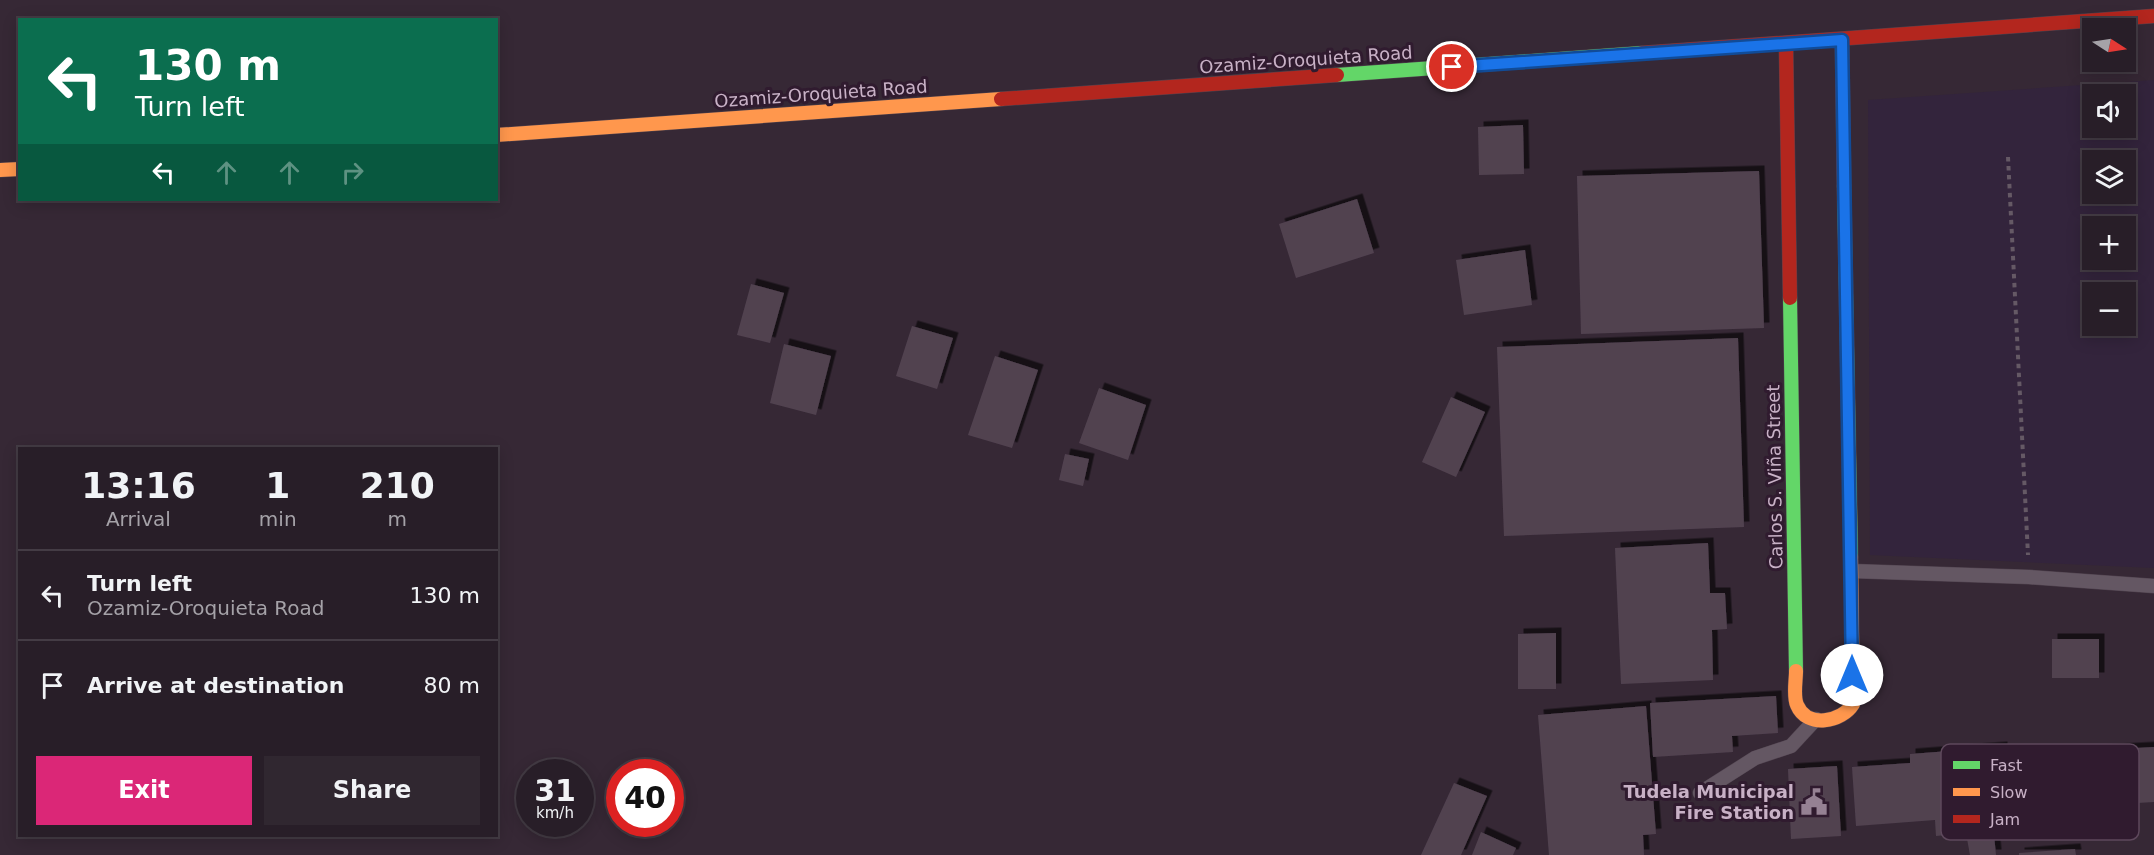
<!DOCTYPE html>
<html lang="en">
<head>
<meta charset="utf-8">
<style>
	body { margin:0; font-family:"DejaVu Sans",sans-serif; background:#302730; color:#f1f3f6; height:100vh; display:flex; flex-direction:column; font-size:22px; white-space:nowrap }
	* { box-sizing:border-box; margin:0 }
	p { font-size:20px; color:#a5a2a8 }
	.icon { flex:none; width:33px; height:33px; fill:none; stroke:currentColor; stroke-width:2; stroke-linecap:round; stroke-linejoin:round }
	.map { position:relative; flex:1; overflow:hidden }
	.drawer { position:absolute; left:18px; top:447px; width:480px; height:390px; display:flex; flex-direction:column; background:#281e28; border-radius:0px; box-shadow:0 3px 15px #0003,0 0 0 2px #443c45 }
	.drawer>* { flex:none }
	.top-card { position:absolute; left:18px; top:18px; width:480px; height:183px; border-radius:0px; box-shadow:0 3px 15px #0003,0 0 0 2px #443c45; background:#0b6e4f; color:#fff; overflow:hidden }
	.needle { width:39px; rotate:102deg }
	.buttons { position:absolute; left:2082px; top:18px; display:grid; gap:12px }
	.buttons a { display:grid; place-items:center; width:54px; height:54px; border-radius:0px; background:#281e28; box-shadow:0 3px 15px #0003,0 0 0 2px #443c45; font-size:30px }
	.speed { position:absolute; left:516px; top:759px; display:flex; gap:12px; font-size:30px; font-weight:700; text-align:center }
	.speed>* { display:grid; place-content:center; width:78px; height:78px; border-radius:50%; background:#281e28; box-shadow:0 3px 15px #0003,0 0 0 2px #443c45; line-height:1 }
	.speed small { font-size:15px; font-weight:400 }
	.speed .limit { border:9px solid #d22; background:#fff; color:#111 }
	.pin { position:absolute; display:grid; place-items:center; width:51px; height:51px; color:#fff; margin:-26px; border:3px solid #fff; border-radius:50%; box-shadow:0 2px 6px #0007 }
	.me { position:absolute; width:66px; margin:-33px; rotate:0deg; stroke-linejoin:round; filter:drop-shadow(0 0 4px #0008) }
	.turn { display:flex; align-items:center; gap:21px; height:126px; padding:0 18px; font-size:27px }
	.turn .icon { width:78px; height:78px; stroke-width:2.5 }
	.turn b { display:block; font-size:42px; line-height:51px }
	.lanes { display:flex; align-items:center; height:57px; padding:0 18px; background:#0003; justify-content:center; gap:30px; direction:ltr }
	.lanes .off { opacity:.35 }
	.eta { display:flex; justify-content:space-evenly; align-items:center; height:102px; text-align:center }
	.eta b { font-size:36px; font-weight:700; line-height:42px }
	.primary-button { display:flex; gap:12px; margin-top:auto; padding:12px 18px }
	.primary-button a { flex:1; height:69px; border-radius:0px; background:#db2777; color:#fff; font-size:24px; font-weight:700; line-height:69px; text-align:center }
	.primary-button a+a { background:#302730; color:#f1f3f6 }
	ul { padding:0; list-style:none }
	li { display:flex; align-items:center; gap:18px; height:90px; padding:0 18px; border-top:2px solid #443c45 }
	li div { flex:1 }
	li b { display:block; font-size:22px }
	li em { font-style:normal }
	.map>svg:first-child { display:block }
	.green { fill:#33243c; fill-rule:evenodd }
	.building { fill:#514250; filter:url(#shadow) }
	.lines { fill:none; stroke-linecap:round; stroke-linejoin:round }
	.lane-casing { stroke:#50434f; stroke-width:15 }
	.fast-casing { stroke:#50434f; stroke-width:15 }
	.slow-casing { stroke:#50434f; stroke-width:15 }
	.jam-casing { stroke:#50434f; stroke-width:15 }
	.path { stroke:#655965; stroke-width:4; stroke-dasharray:4.5 4.5; stroke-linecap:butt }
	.lane { stroke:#645763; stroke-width:14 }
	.fast { stroke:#63d668; stroke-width:14 }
	.slow { stroke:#ff974d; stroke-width:14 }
	.jam { stroke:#b3261e; stroke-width:14 }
	.route-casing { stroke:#114b97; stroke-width:15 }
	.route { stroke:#1a73e8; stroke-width:10 }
	.labels { text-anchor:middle; stroke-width:6; stroke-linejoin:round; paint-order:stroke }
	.street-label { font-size:18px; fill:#c8b1c6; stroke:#301b2f }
	.poi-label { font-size:18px; font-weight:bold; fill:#c8b1c6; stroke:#301b2f; text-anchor:end }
	.key { fill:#301b2f; stroke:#5e485c; stroke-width:1.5 }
	.key-label { font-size:16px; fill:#c8b1c6 }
</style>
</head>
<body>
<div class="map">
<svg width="2154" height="855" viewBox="0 0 2154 855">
	<defs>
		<filter id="shadow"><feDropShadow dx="5.5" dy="-5.5" stdDeviation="0" flood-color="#0009"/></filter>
	</defs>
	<rect width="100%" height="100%" fill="#362835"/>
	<!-- green -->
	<path class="green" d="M2154,80V568L1870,555L1868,100ZM2126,94V128H2092V94ZM2126,160V194H2092V160ZM2092,226H2126V260H2092ZM2092,292H2126V326H2092Z"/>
	<!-- building -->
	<path class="building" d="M1523,125L1524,174L1479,175L1478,127Z
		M1759,171L1764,328L1581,334L1577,176Z
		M1357,199L1374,253L1296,278L1279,224Z
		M1525,250L1532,305L1464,315L1456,260Z
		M751,284L784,293L770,343L737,335Z
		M912,326L953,338L937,389L896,376Z
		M1738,338L1744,527L1504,536L1497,347Z
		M784,344L831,356L816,415L770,403Z
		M995,356L1038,370L1012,448L968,435Z
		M1099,388L1146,405L1128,460L1079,443Z
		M1451,397L1485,412L1456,477L1422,462Z
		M1065,454L1089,459L1083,486L1059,480Z
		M1708,543L1710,593H1725L1727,629L1712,630L1713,680L1621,684L1615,548Z
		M1556,633V689H1518V634Z
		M2052,639H2099V678H2052Z
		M1776,696L1778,733L1732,736L1733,752L1653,757L1650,703Z
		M1646,706L1656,834L1643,835L1644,855H1549L1538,715Z
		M2002,747V755L2064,751L2068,809L1992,815L1996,855H1970L1966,833L1936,836L1935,820L1856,826L1852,767L1910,763V754Z
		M2154,747V802L2085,806L2082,751Z
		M1837,766L1841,836L1791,839L1788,769Z
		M1454,783L1487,796L1461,855H1421Z
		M1481,832L1516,848L1513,855H1472Z
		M2075,849L2076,855H2019V853Z"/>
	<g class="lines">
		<defs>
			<path id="lane" d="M1852,571L2029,577L2154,586
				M1700,793L1755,758L1791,746L1816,719"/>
			<path id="fast" d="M1337,75L1642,53
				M1844,186L1851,557
				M1790,298L1796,671"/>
			<path id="slow" d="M496,135L1001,99
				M0,170L20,169
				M1796,671C1796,681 1793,696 1797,705C1807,729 1842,722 1853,704L1851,557"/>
			<path id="jam" d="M1842,40L1844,186
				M1786,44L1790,298
				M1642,53L2154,16
				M1001,99L1337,75"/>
		</defs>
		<!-- lane casing -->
		<use href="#lane" class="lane-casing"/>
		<!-- fast casing -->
		<use href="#fast" class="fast-casing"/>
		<!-- slow casing -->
		<use href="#slow" class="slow-casing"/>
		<!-- jam casing -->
		<use href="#jam" class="jam-casing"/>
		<!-- path -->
		<path class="path" d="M2008,157L2028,555"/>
		<!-- lane -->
		<use href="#lane" class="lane"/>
		<!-- fast -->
		<use href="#fast" class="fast"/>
		<!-- slow -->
		<use href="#slow" class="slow"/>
		<!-- jam -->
		<use href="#jam" class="jam"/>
	</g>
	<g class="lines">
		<defs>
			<path id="route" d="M1452,67L1842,40L1852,675"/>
		</defs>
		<!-- route casing -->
		<use href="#route" class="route-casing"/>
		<!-- route -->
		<use href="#route" class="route"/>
	</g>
	<!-- icons -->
	<defs>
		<symbol id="civic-bare" viewBox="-9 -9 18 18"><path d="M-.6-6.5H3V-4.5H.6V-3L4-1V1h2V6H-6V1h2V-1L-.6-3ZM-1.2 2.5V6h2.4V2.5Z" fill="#958193" stroke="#301b2f" stroke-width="2.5" paint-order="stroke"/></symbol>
	</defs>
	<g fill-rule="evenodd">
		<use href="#civic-bare" x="1795" y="783" width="38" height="38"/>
	</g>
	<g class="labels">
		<!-- street labels -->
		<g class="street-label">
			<text transform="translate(1306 60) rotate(-4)" y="6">Ozamiz-Oroquieta Road</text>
			<text transform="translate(821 94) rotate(-4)" y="6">Ozamiz-Oroquieta Road</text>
			<text transform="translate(1775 477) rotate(-91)" y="6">Carlos S. Viña Street</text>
		</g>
		<!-- poi labels -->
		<g class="poi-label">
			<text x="1794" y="798">Tudela Municipal<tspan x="1794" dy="21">Fire Station</tspan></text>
		</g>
	</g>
	<!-- legend -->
	<rect x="1941" y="744" width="198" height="96" rx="9" class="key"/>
	<rect x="1953" y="761" width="27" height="8" fill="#63d668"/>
	<rect x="1953" y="788" width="27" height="8" fill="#ff974d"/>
	<rect x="1953" y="815" width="27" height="8" fill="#b3261e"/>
	<g class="key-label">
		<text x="1990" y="771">Fast</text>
		<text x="1990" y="798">Slow</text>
		<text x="1990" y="825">Jam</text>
	</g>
</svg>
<div class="buttons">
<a><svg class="needle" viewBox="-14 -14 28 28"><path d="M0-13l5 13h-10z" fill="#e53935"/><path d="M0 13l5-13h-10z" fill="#a5a2a8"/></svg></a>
<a><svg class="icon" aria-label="sound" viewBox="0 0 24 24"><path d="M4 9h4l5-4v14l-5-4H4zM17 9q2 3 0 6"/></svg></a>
<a><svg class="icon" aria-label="layers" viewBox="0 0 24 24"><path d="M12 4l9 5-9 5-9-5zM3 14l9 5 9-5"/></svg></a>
<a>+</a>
<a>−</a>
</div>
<div class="speed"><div>31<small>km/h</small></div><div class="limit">40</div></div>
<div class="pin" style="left:1452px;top:67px;background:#d93025"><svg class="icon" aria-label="arrive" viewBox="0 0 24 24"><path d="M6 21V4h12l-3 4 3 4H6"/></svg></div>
<svg class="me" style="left:1852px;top:675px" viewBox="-20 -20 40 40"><circle r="19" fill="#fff"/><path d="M0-13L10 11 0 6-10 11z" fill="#1a73e8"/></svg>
<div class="top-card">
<div class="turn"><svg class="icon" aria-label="left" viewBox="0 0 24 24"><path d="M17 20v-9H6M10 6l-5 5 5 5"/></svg><div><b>130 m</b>Turn left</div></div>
<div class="lanes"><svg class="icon" aria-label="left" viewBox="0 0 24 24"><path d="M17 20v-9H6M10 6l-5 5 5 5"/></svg><svg class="icon off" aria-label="ahead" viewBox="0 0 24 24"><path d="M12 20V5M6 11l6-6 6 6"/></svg><svg class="icon off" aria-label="ahead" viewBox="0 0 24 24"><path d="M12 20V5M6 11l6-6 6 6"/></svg><svg class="icon off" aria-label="right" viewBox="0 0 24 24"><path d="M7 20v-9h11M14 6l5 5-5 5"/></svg></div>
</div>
<section class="drawer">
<div class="eta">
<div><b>13:16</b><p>Arrival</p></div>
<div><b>1</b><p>min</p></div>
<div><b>210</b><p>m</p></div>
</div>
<ul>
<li><svg class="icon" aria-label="left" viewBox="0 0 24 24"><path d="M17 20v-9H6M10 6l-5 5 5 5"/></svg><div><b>Turn left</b><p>Ozamiz-Oroquieta Road</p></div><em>130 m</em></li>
<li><svg class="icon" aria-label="arrive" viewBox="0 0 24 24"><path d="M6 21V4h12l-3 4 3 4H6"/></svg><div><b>Arrive at destination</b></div><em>80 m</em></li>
</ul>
<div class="primary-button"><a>Exit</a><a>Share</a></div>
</section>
</div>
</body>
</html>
